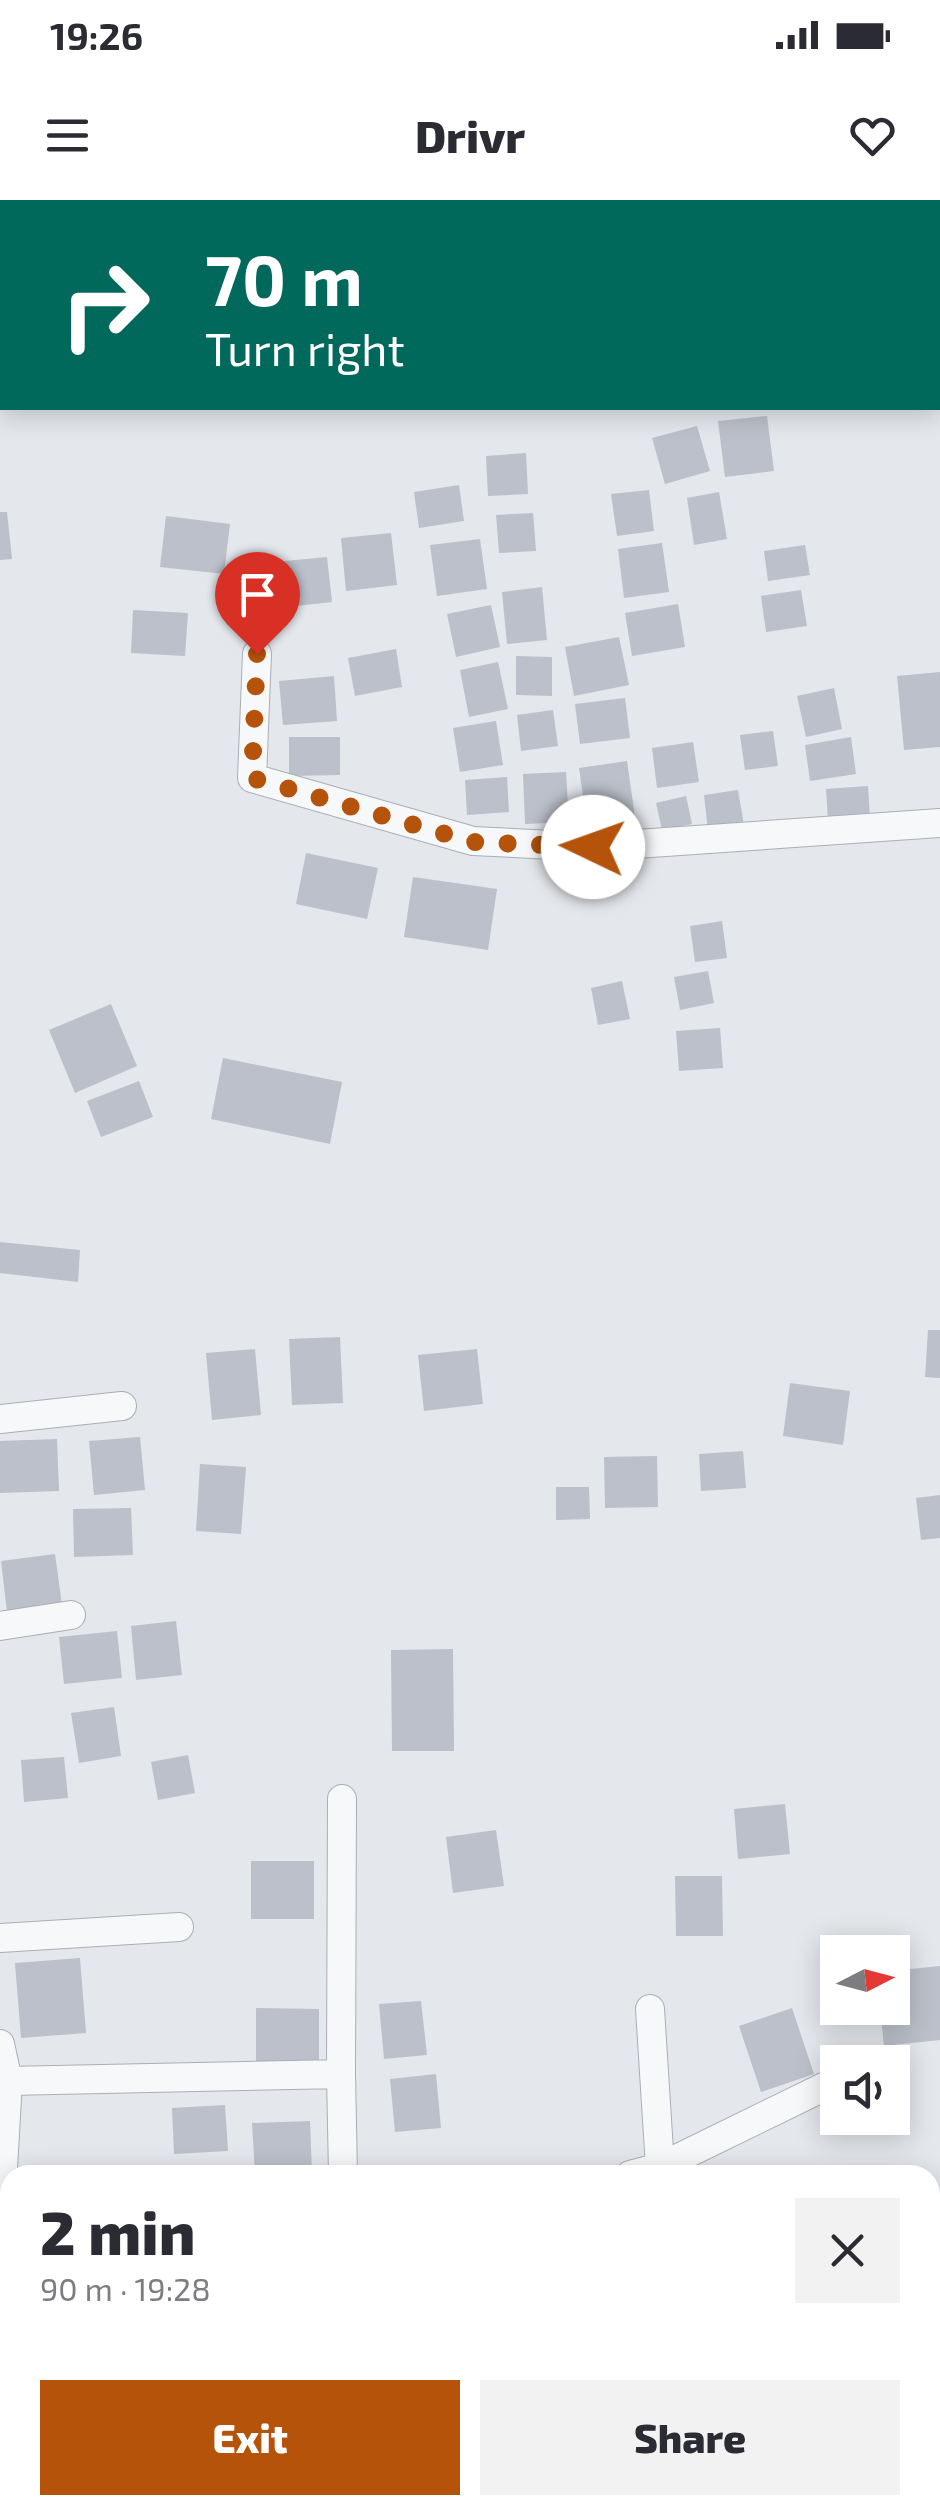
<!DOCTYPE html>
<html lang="en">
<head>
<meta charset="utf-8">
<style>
	body { margin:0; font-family:"Exo 2",sans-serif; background:#f2f2f3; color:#2b2b33; height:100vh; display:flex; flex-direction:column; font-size:38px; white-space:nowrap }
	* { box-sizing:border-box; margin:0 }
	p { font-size:32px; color:#7c7c81 }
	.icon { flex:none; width:55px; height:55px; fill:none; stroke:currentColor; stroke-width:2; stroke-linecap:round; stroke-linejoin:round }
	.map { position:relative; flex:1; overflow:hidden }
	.sheet { position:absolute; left:0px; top:1965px; width:940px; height:350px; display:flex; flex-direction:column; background:#fff; border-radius:30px 30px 0 0; box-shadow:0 5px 25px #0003 }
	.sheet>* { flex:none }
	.hud { position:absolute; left:0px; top:0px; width:940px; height:210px; box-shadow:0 5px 25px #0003; background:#00695c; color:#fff; overflow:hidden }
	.needle { width:65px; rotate:84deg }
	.fabs { position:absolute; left:820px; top:1735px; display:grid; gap:20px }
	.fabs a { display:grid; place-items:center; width:90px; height:90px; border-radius:0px; background:#fff; box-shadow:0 5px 25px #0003; font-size:50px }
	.pin { position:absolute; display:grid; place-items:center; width:85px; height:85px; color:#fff; margin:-102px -42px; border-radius:50% 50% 50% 0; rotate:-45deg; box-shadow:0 0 10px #0007 }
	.pin .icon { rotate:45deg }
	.me { position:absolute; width:110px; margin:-55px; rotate:273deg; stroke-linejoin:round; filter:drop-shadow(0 0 8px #0008) }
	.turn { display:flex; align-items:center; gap:35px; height:210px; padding:0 40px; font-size:45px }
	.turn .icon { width:130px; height:130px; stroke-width:2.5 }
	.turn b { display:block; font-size:70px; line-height:85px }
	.round { display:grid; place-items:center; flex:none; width:105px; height:105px; border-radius:0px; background:#f2f2f3 }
	.overview { display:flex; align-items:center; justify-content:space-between; height:170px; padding:0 40px }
	h1 { font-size:60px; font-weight:800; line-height:75px }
	.action { display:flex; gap:20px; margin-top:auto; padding:20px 40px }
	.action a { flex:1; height:115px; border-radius:0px; background:#b45309; color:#fff; font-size:40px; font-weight:800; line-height:115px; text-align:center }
	.action a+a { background:#f2f2f3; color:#2b2b33 }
	.status { display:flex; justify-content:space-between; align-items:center; height:70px; padding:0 50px; background:#fff; direction:ltr }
	.status svg { height:28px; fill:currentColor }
	header { display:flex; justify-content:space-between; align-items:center; height:130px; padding:0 40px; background:#fff; font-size:45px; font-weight:800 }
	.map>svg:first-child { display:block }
	.building { fill:#bbc0ca }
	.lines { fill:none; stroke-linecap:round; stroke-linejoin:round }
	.minor-casing { stroke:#a9aeb7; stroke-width:30 }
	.minor { stroke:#f7f8fa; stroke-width:28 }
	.route { stroke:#b45309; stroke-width:18; stroke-dasharray:0 32.4 }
</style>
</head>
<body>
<div class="status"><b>19:26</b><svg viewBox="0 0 49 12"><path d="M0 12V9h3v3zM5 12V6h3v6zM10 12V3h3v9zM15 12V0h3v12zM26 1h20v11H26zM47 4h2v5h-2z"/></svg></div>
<header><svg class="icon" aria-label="menu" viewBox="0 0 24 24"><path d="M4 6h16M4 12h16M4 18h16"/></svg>Drivr<svg class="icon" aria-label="heart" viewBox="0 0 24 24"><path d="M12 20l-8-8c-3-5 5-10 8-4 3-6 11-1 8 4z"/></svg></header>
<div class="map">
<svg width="940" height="2315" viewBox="0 0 940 2315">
	<rect width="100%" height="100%" fill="#e4e7ec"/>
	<!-- building -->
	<path class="building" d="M767,216L774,271L725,277L718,221Z
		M697,226L710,271L665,284L652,238Z
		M526,253L528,294L488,296L486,256Z
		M459,285L464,321L419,328L414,292Z
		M649,290L654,331L617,336L611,294Z
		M719,292L727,339L694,345L687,298Z
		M0,312H7L12,359L0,360Z
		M533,313L536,351L499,353L496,315Z
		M166,316L230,324L224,374L160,367Z
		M391,333L397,385L346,391L341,338Z
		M480,339L487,389L437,396L430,345Z
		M662,343L669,392L624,398L618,349Z
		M805,345L810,375L768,381L764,351Z
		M327,357L332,402L279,408L275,362Z
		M542,387L547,440L507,444L502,392Z
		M801,390L807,426L766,432L761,396Z
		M678,404L685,447L632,456L625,413Z
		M491,405L500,447L456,457L447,414Z
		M133,410L188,413L185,456L131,453Z
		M619,437L629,485L574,496L565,447Z
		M396,449L402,487L355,496L348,458Z
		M516,456L552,457V496L516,495Z
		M498,462L508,509L469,517L460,470Z
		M940,472V547L904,550L897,476Z
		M334,476L337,521L283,525L279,481Z
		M834,488L842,529L806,537L797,496Z
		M625,498L630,538L580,544L575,504Z
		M553,510L558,546L521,551L517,515Z
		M496,521L503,565L460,572L453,528Z
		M773,531L778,566L745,570L740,535Z
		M289,537H340V575L289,576Z
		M851,537L856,574L810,581L805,545Z
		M693,542L699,582L657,588L652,548Z
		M627,561L635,617L587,623L579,568Z
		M566,572L569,622L525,624L523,574Z
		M507,577L509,612L467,615L465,580Z
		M868,586L870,618L828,621L826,589Z
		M738,590L744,625L708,631L704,595Z
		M686,596L692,624L662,630L656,603Z
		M306,653L378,668L367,719L296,704Z
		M413,677L497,689L488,750L404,737Z
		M722,721L727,758L695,762L690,726Z
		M708,771L714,803L680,810L674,777Z
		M622,781L630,819L598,825L591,788Z
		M111,804L137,866L75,893L49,830Z
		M720,828L723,868L679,871L676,831Z
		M223,858L342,882L330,944L211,919Z
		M139,881L153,917L101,937L87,901Z
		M0,1042L80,1050L78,1082L0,1073Z
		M928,1130H940V1178L925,1177Z
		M340,1137L343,1203L292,1205L289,1139Z
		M255,1149L261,1215L212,1220L206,1153Z
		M477,1149L483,1204L424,1211L418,1155Z
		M790,1183L850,1191L843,1245L783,1236Z
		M140,1237L145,1290L94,1295L89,1241Z
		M57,1239L59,1291L0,1293V1241Z
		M743,1251L746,1288L701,1291L699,1254Z
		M657,1256L658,1307L605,1308L604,1257Z
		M200,1264L246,1267L241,1334L196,1331Z
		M556,1287H589L590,1319L556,1320Z
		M940,1295V1338L921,1340L916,1298Z
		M131,1308L133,1355L74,1357L73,1309Z
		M55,1354L62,1405L7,1412L1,1361Z
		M176,1421L182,1475L136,1480L131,1426Z
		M117,1431L122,1478L64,1484L59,1437Z
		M453,1449L454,1551H392L391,1450Z
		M114,1507L121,1556L79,1563L71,1513Z
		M188,1555L195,1593L158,1600L151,1562Z
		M64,1557L68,1598L24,1602L21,1560Z
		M785,1604L790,1654L738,1659L734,1609Z
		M496,1630L504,1686L453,1693L446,1637Z
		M251,1661H314V1719H251Z
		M675,1676H722L723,1736H676Z
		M80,1758L86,1833L21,1838L15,1763Z
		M940,1766V1840L884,1846L880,1808H892V1771Z
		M421,1801L427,1855L384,1859L379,1804Z
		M256,1808L319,1809V1864H256Z
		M792,1808L814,1874L761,1892L739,1826Z
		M436,1874L441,1928L395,1932L390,1879Z
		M225,1905L228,1951L174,1954L172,1908Z
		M310,1921L312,1975H255L252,1923Z"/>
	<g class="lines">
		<defs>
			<path id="minor" d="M257,454L252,578L473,641L593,647L940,623
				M0,1219L122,1206
				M0,1426L71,1415
				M0,1738L179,1727
				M650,1809L660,1967
				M0,1844L8,1881L341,1874L343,1975
				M341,1874L342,1599
				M630,1975L660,1967L838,1880
				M0,2021L8,1881
				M336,2305L337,2315"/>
		</defs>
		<!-- minor casing -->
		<use href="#minor" class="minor-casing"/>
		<!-- minor -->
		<use href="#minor" class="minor"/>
	</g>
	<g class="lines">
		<!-- route -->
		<path class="route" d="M257,454L252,578L473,642L593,647"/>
	</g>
</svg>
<div class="fabs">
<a><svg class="needle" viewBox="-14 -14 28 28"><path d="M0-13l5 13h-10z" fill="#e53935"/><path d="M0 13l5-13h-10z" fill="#7c7c81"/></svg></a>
<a><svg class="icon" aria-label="sound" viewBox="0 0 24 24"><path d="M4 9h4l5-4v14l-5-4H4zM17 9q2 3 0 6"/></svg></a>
</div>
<div class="pin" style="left:257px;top:454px;background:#d93025"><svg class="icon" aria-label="arrive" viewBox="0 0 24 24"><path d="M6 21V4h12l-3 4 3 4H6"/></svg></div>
<svg class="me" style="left:593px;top:647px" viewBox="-20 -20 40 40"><circle r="19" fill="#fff"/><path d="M0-13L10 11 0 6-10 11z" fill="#b45309"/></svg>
<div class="hud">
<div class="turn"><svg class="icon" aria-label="right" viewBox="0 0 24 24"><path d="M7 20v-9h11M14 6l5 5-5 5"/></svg><div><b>70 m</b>Turn right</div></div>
</div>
<section class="sheet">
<div class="overview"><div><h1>2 min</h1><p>90 m · 19:28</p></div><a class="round"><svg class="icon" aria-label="close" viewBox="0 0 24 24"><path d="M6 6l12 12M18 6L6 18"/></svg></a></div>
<div class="action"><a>Exit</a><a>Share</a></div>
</section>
</div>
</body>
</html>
